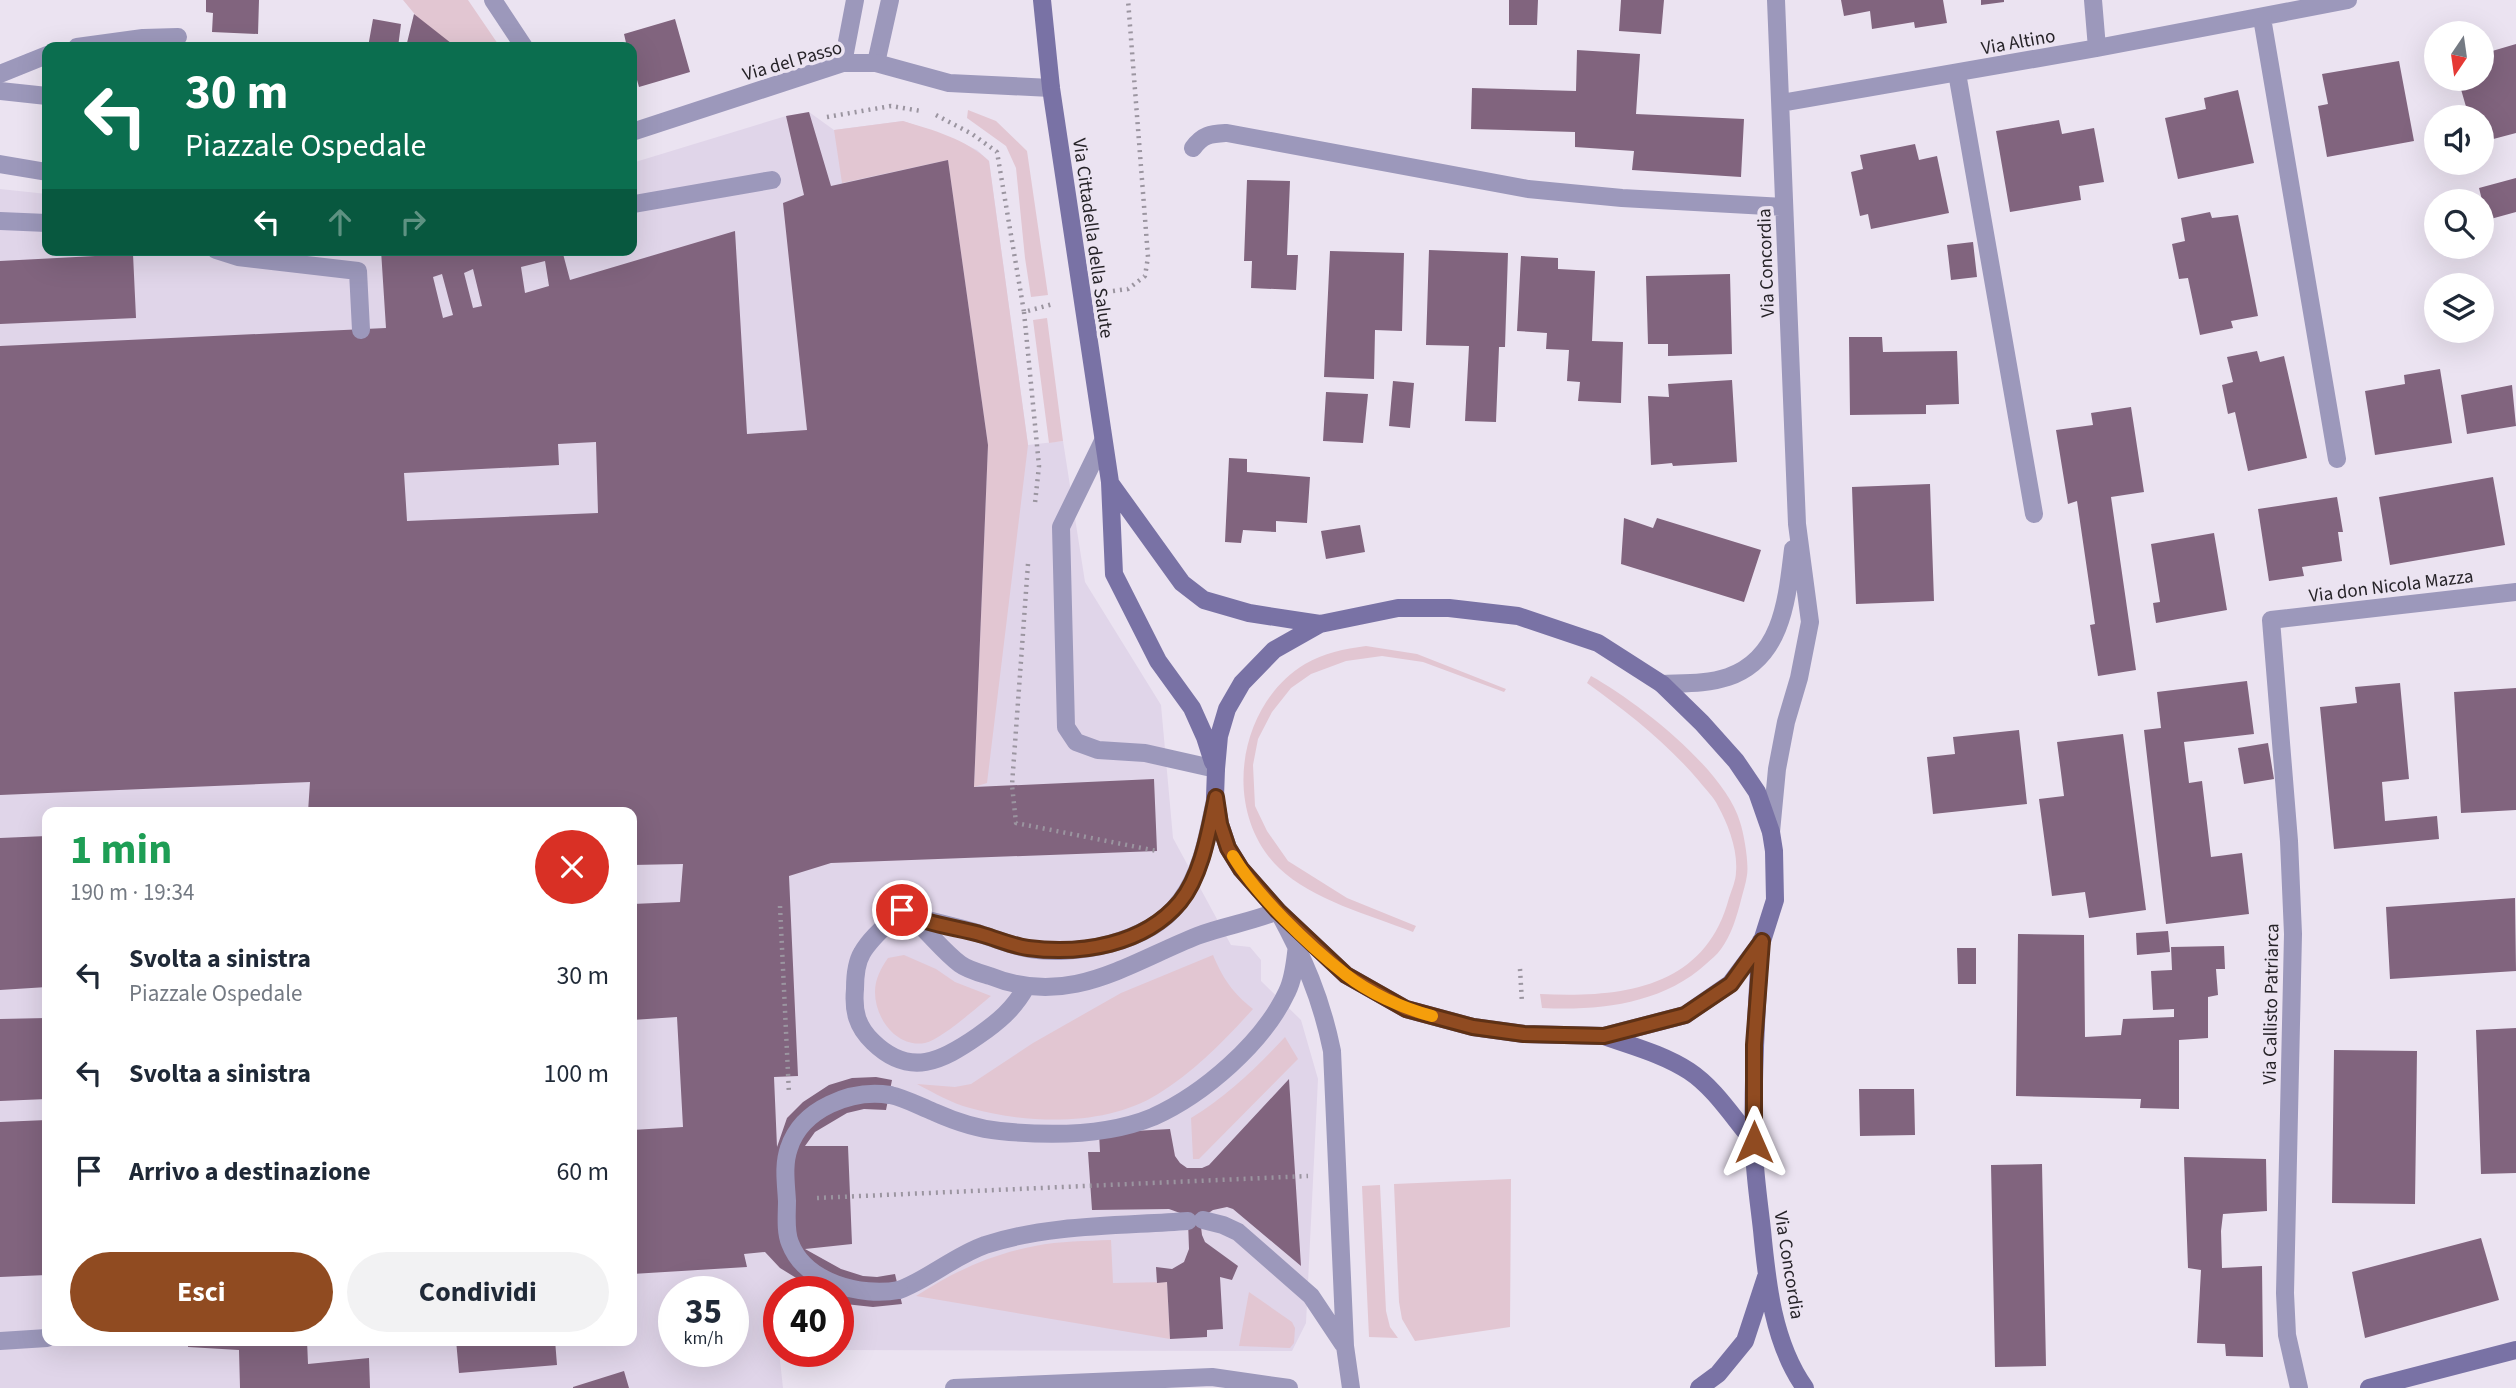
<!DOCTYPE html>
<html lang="it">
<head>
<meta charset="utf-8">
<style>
	body { margin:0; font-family:"Source Sans 3",sans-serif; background:#f2f2f3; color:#1f2937; height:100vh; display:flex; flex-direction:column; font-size:26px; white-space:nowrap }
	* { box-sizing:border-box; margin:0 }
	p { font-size:23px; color:#747a83 }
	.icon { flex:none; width:38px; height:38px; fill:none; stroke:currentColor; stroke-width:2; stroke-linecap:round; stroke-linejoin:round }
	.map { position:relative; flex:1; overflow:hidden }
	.drawer { position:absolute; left:42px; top:807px; width:595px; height:539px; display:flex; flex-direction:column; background:#fff; border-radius:14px; box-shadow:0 7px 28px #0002 }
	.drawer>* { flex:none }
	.hud { position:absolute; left:42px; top:42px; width:595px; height:214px; border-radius:14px; box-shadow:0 7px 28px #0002; background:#0b6e4f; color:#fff; overflow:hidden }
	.needle { width:46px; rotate:193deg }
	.controls { position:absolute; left:2424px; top:21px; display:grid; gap:14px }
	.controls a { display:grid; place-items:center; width:70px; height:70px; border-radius:50%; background:#fff; box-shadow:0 7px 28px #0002; font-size:35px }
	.speed { position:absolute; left:658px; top:1276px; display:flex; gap:14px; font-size:35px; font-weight:700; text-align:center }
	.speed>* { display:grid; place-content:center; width:91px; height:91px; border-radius:50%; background:#fff; box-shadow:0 7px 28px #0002; line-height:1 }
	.speed small { font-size:18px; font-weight:400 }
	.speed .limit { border:10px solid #d22; background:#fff; color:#111 }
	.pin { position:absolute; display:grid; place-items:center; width:60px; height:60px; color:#fff; margin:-30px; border:4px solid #fff; border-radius:50%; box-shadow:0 2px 7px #0007 }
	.me { position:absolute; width:77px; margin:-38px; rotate:0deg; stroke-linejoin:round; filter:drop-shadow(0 0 5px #0008) }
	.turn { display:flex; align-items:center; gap:24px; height:147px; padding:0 28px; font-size:32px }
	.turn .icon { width:91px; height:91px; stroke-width:2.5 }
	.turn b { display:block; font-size:49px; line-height:60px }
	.lanes { display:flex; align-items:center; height:66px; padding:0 28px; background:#0003; justify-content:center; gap:35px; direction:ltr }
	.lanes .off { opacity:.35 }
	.round { display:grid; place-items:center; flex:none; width:74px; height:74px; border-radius:37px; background:#f2f2f3 }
	.headline { display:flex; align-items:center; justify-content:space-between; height:119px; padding:0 28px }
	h1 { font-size:42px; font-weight:700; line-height:52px; color:#1e9e55 }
	.cta { display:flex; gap:14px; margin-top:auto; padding:14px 28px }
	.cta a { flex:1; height:80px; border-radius:42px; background:#904b21; color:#fff; font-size:28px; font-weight:700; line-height:80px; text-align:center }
	.cta a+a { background:#f2f2f3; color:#1f2937 }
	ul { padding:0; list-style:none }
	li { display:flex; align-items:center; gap:21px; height:98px; padding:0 28px }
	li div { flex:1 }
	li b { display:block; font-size:26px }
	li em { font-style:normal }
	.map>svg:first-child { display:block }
	.built { fill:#e0d5e9; fill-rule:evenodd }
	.green { fill:#e2c6d2 }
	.building { fill:#81647e; fill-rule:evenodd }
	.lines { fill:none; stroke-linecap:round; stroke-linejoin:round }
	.path { stroke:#9b95a0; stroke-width:4.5; stroke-dasharray:2 5; stroke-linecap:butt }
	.lane { stroke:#9c98bb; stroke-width:18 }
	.street { stroke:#9c98bb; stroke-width:18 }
	.secondary { stroke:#7972a5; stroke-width:18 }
	.lane-bridge { stroke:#9c98bb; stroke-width:18 }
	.route-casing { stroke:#5e3115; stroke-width:18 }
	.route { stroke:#904b21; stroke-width:12 }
	.slow { stroke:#f59e0b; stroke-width:12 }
	.labels { text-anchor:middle; stroke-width:7; stroke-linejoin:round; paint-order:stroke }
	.street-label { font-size:19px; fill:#262328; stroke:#ebe3f1 }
</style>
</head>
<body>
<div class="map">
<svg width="2516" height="1388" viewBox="0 0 2516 1388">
	<rect width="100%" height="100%" fill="#ebe3f1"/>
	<!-- built -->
	<path class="built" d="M809,112L834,130L903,121L933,131L977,150L989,161L1028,445L1063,441L1085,582L1161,705L1173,838L1231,945L1250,947L1261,960V981L1301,1020L1318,1079L1306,1323L1292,1351L838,1350V1292H779V1351L783,1388H0V189L47,194V250H632V163L786,116ZM47,812H632V1340H47ZM674,1292H733V1351H674Z"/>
	<!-- green -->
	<path class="green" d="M403,0H468L500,47H442Z
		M968,110L996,121L1027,151L1048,295L1031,297L1025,258L1016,168L1006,146L967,118Z
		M903,121C933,130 966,139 989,161L1028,445L987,783L974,787L988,445L948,160L842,183L834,130Z
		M1047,318L1063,441L1049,443L1033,320Z
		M1366,646L1417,654L1506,689L1504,692L1423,662L1382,656L1346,661L1311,674L1291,688L1272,712L1258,739L1253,765L1255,806L1267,831L1288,861L1347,898L1416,926L1413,932C1370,915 1312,900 1279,868C1221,812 1237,705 1305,664C1324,653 1344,649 1366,646Z
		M1591,676C1638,702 1725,770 1740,822C1744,834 1749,863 1747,875C1746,883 1743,892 1741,900C1737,916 1731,936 1721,949C1717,955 1711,959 1706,964C1662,1004 1599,1011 1542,1008L1540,994C1621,998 1705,989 1729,898C1732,889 1736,880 1736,872C1738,850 1728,824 1718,806C1714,797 1705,789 1699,781C1666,742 1627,712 1587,683Z
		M904,955L936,969L955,982L991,996C976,1008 942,1039 925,1043C897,1048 875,1019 875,992C875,979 881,968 888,958Z
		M1213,955C1223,979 1233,993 1253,1009C1224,1041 1195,1071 1158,1094C1105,1127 1028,1124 970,1108C951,1103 934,1093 917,1084L955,1087L971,1084L1033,1043L1121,993Z
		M1285,1037L1298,1059L1199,1159H1193L1191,1118C1228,1095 1255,1069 1285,1037Z
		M1511,1179L1510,1327L1415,1341L1402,1319L1399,1302L1394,1184Z
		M1380,1185L1386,1311L1390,1327L1398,1338L1369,1337L1362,1186Z
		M1111,1240L1113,1283L1167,1282L1170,1339L916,1296C953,1272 991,1254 1035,1246C1060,1241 1086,1241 1111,1240Z
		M1249,1292L1292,1322L1295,1328L1294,1343L1290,1348L1239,1346Z"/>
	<!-- building -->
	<path class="building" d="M206,0H259L258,34L212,32L213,13L206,12Z
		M1509,0H1538L1537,25H1509Z
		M1621,0H1664L1661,34L1619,31Z
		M1841,0H1943L1947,23L1915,28L1914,22L1872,29L1870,11L1844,16Z
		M1981,0H2004V2L1981,5Z
		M414,14L456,47H406Z
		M373,19L401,24L398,47H368Z
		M675,19L690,72L639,87L632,62V47H627L624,34Z
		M2516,44V133L2482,142V117H2469L2458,79H2482V54Z
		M1577,50L1640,54L1636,114L1744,119L1741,177L1632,170L1634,151L1575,147V132L1471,129L1472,88L1576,91Z
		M2399,61L2414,141L2327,157L2318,106L2328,104L2322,74Z
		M2238,90L2254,163L2178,179L2165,118L2206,109L2204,98Z
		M809,112L831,186L948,160L988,445L974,787L1154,779L1157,851L831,863L789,876L798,1076L774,1077L777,1147L787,1118L803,1102L829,1085L852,1078L876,1077L892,1080L886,1110L864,1109L847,1113L815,1132L805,1146H848L852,1244L805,1249L841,1269L863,1276L877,1277L895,1274L902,1304L873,1307L845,1304L838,1301V1292H819L780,1268L765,1252L744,1254L747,1267L632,1274V1130L683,1127L677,1017L632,1020V904L680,902L683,864L632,865V812H308L310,782L0,795V346L386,328L381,250H562L570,280L735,231L747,434L807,430L783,203L804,195L786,116ZM545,261L549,286L525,293L521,267ZM473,269L482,306L473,308L464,273ZM442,274L453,315L443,318L433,277ZM596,442L598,513L407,521L404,473L559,465L558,444Z
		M2059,120L2062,134L2094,128L2104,182L2079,186L2081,200L2010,212L1996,131Z
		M1915,144L1919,160L1937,156L1949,213L1871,229L1868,214L1860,216L1851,172L1863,169L1860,155Z
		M2516,178V212L2487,220L2479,188Z
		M1247,180L1290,181L1287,255H1298L1296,290L1251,288L1252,261H1244Z
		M2210,212L2212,218L2238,215L2258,316L2231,321L2233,328L2200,335L2188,278L2179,279L2172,244L2185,241L2181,218Z
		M1973,242L1977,277L1951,280L1947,245Z
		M1429,250L1508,253L1505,347H1499L1496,422L1465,421L1469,346L1426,345Z
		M1330,251L1404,253L1402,331L1375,330L1374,379L1324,377Z
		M133,254L136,318L0,324V261Z
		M1521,256L1558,258V269L1595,271L1592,341L1623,342L1621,403L1578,401L1580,382L1567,381L1569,350L1546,349L1547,333L1517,331Z
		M1730,274L1732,354L1668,356V344H1648L1646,276Z
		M1849,337H1882L1883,352L1957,351L1959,404L1926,405V414L1850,415Z
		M2257,351L2260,362L2284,356L2307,458L2248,471L2235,412L2228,414L2222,385L2233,382L2227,357Z
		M2440,369L2452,443L2375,455L2365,391L2405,384L2404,375Z
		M1732,380L1737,462L1673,466L1672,463L1651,465L1648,396L1669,397L1668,384Z
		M1393,381L1414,383L1410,428L1389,426Z
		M2512,385L2516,426L2467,434L2461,395Z
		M1326,392L1368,394L1363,443L1323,441Z
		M2131,407L2144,492L2111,497L2136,670L2098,676L2090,625L2095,624L2077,501L2068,504L2056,430L2093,425L2091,413Z
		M1229,458L1247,459V472L1310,477L1307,523L1276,521V532L1243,530L1241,543L1225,542Z
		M2493,477L2505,545L2390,565L2379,497Z
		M1930,484L1934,601L1856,604L1852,487Z
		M2337,497L2343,532H2338L2342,561L2302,567L2304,576L2269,581L2258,509Z
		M1624,518L1653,528L1657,518L1761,550L1744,602L1621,564Z
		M1360,525L1365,552L1326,559L1321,531Z
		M2214,533L2227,610L2156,623L2153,603L2160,602L2151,544Z
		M2247,681L2254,734L2184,742L2189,783L2202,781L2211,857L2242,853L2249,914L2166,924L2144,730L2161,728L2157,692Z
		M2400,683L2409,779L2382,782L2385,821L2437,816L2439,839L2334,849L2320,707L2357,703L2355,687Z
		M2516,688V810L2461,813L2454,692Z
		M2019,730L2027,804L1933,814L1927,757L1955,754L1953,737Z
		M2123,734L2146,910L2089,918L2085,892L2052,896L2039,799L2064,796L2057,742Z
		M2268,743L2274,779L2244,784L2238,748Z
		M47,836V987L0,990V838Z
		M2515,898L2516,971L2390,979L2386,907Z
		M2168,931L2170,952L2137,955L2136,933Z
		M2018,934L2084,935L2085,1037L2121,1035L2123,1019L2174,1017V1009L2153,1010L2151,971L2172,970L2171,947L2224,946L2225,969H2216L2218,995L2208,997V1038L2179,1040V1109L2140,1108L2141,1099L2016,1096Z
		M1957,948H1976V984H1958Z
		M47,1018V1099L0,1101V1019Z
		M2516,1028V1173L2481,1174L2476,1030Z
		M2334,1050L2417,1051L2415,1204L2332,1203Z
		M1289,1079L1301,1266L1233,1209L1227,1207L1213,1210L1207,1214L1201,1227L1202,1235L1205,1242L1238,1266L1232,1280L1220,1277L1223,1329L1207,1330V1337L1170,1339L1167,1282L1157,1283L1156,1267L1172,1269L1184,1262L1189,1249L1188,1221L1180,1213L1169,1209L1092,1210L1088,1152H1100L1099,1133L1170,1129L1175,1156L1180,1163L1187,1168H1202L1209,1165Z
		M1859,1089H1914L1915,1135L1860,1136Z
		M47,1120V1275L0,1277V1122Z
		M2184,1157L2266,1159L2267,1211L2223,1214L2221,1231L2222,1268L2262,1266L2263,1357L2226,1356L2225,1344L2197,1343L2201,1270L2188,1268Z
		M2042,1164L2046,1366L1995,1367L1991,1165Z
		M2481,1238L2499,1300L2365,1338L2352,1272Z
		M188,1340H307L308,1364L369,1358L370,1388H240L239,1350L188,1347Z
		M456,1340H555L557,1365L459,1373Z
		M624,1371L629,1388H573V1387Z"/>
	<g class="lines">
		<!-- path -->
		<path class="path" d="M936,115L972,134L997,152L1024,312L1053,304
			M827,117L891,106L921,111
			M1113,291L1128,289L1145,276L1148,257L1128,0
			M1024,312L1039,466L1035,503
			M1028,564L1012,785L1016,823L1157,851
			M780,906L789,1094
			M1520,969L1522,1003
			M817,1198L1308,1176"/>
		<!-- lane -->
		<path class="lane" d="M493,0L524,47
			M843,63L855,0
			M876,63L890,0
			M0,91L47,96
			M632,202L634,204L772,180
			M0,221L47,223
			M216,250L238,257L358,271L361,330
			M1103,441L1061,527L1066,727L1076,742L1098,750L1145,753L1216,769
			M911,916C932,921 953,926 974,932C991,937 1007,944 1025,948C1073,958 1151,943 1181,900C1202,872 1208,833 1215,800
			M1026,987C1014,1009 998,1022 978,1036C942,1061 910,1078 873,1042C857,1027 853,1011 855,989C855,978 856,963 862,953C871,937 889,923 902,910C924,925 939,948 960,964C968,970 980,973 990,976C1068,1008 1127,964 1197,936C1223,926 1251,922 1278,911C1304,959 1321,997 1332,1051L1345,1346L1351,1388
			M890,1095C905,1098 919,1106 934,1112C954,1121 979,1129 1000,1131C1049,1136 1107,1136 1153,1117C1204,1094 1263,1043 1287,992C1294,978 1295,961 1297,945
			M1203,1220L1223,1225L1238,1232L1311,1296L1343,1344
			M899,1290C929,1279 954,1256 985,1245C1049,1224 1121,1226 1188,1221
			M0,1341L47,1338
			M954,1388L1212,1377L1289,1388"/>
		<!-- street -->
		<path class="street" d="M2093,0L2097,48
			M2262,18L2337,459
			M77,47L143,38L178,37
			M1957,73L2034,514
			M0,74L47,55
			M1781,103L2097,48L2348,0
			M632,132L843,63H876L949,83L1051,88
			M1193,148C1203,134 1211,134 1227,133L1528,189L1622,198L1783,207
			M0,164L47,172
			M1662,684C1684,683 1707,684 1728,677C1783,658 1787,598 1793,549
			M1771,832L1777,769L1786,722L1799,678L1810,622L1797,524L1776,0
			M2299,1388L2287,1335L2285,1293L2293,934L2289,841L2271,620L2516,592"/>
		<!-- secondary -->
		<path class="secondary" d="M1042,0L1051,88L1110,482L1114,574L1158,661L1192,708L1205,737L1213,762
			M1110,483L1182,583L1204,600L1249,613L1320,624
			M1398,608H1449L1518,616L1598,643L1662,684L1702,723L1736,761L1757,792L1771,832L1774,851L1775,900L1762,941L1730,984L1685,1015L1604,1036L1524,1034L1473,1027L1406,1009L1346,975L1278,911L1241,869L1228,848L1220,824L1215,797L1216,769L1219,736L1227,709L1242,683L1274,650L1320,624Z
			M1761,941C1756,1011 1752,1080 1754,1150C1755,1177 1759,1203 1762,1230C1767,1283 1773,1343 1805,1388
			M1604,1036C1632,1046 1663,1054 1689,1071C1715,1088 1734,1119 1754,1142
			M1699,1388L1718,1374L1745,1341L1766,1277
			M2369,1388L2516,1350"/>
		<!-- lane-bridge -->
		<path class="lane-bridge" d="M890,1095C852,1089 802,1108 789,1148C783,1165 786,1183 787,1201C787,1214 785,1231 790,1243C805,1283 861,1297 899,1290"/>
	</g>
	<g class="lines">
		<defs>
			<path id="route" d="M902,910C924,925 957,927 983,935C997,939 1013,946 1028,948C1081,955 1144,945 1180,902C1202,875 1209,830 1216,797L1220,824L1228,848L1241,869L1278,911L1346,975L1406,1009L1473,1027L1524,1034L1604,1036L1685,1015L1731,984L1762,941L1754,1045V1142"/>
		</defs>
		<!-- route casing -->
		<use href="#route" class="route-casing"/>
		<!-- route -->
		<use href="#route" class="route"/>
		<!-- slow -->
		<path class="slow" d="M1233,856C1257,896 1308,945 1345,974C1369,993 1402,1008 1432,1016"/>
	</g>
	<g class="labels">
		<!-- street labels -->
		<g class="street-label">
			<text transform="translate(2018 41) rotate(-10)" y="7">Via Altino</text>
			<text transform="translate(792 60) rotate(-16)" y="7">Via del Passo</text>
			<text transform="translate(1094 238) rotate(82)" y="7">Via Cittadella della Salute</text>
			<text transform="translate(1765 263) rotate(-92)" y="7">Via Concordia</text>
			<text transform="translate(2391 585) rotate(-7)" y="7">Via don Nicola Mazza</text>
			<text transform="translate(2270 1004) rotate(-89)" y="7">Via Callisto Patriarca</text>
			<text transform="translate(1790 1265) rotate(81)" y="7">Via Concordia</text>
		</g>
	</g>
</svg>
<div class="controls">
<a><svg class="needle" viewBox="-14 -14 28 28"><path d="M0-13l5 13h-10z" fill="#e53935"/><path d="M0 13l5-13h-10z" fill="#747a83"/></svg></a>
<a><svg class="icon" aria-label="sound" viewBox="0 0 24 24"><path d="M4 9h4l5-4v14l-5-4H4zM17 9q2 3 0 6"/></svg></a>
<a><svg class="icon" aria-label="search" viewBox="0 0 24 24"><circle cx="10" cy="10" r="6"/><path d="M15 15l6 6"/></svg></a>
<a><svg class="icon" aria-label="layers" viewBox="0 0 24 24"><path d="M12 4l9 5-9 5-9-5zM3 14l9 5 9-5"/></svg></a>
</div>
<div class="speed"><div>35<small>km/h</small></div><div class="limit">40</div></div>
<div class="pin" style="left:902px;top:910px;background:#d93025"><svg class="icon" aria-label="arrive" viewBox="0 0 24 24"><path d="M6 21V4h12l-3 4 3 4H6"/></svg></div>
<svg class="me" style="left:1754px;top:1142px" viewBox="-20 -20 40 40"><path d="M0-17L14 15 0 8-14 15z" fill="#904b21" stroke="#fff" stroke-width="4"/></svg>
<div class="hud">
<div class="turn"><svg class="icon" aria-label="left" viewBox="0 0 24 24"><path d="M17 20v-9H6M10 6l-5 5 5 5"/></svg><div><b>30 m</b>Piazzale Ospedale</div></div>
<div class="lanes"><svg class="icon" aria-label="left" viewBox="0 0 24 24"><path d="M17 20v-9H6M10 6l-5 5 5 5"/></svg><svg class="icon off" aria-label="ahead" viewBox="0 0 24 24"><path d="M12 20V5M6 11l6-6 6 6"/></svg><svg class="icon off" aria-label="right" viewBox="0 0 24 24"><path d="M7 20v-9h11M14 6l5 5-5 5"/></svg></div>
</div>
<section class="drawer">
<div class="headline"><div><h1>1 min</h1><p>190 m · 19:34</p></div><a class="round" style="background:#d93025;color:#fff"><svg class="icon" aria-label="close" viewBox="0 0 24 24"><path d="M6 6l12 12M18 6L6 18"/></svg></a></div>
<ul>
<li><svg class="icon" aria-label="left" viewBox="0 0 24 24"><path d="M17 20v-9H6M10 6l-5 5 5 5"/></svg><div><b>Svolta a sinistra</b><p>Piazzale Ospedale</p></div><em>30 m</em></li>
<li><svg class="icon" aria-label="left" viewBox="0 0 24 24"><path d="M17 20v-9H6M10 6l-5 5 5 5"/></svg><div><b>Svolta a sinistra</b></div><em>100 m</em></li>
<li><svg class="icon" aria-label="arrive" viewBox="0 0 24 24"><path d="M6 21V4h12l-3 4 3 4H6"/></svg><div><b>Arrivo a destinazione</b></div><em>60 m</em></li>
</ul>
<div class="cta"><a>Esci</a><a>Condividi</a></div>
</section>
</div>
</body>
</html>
